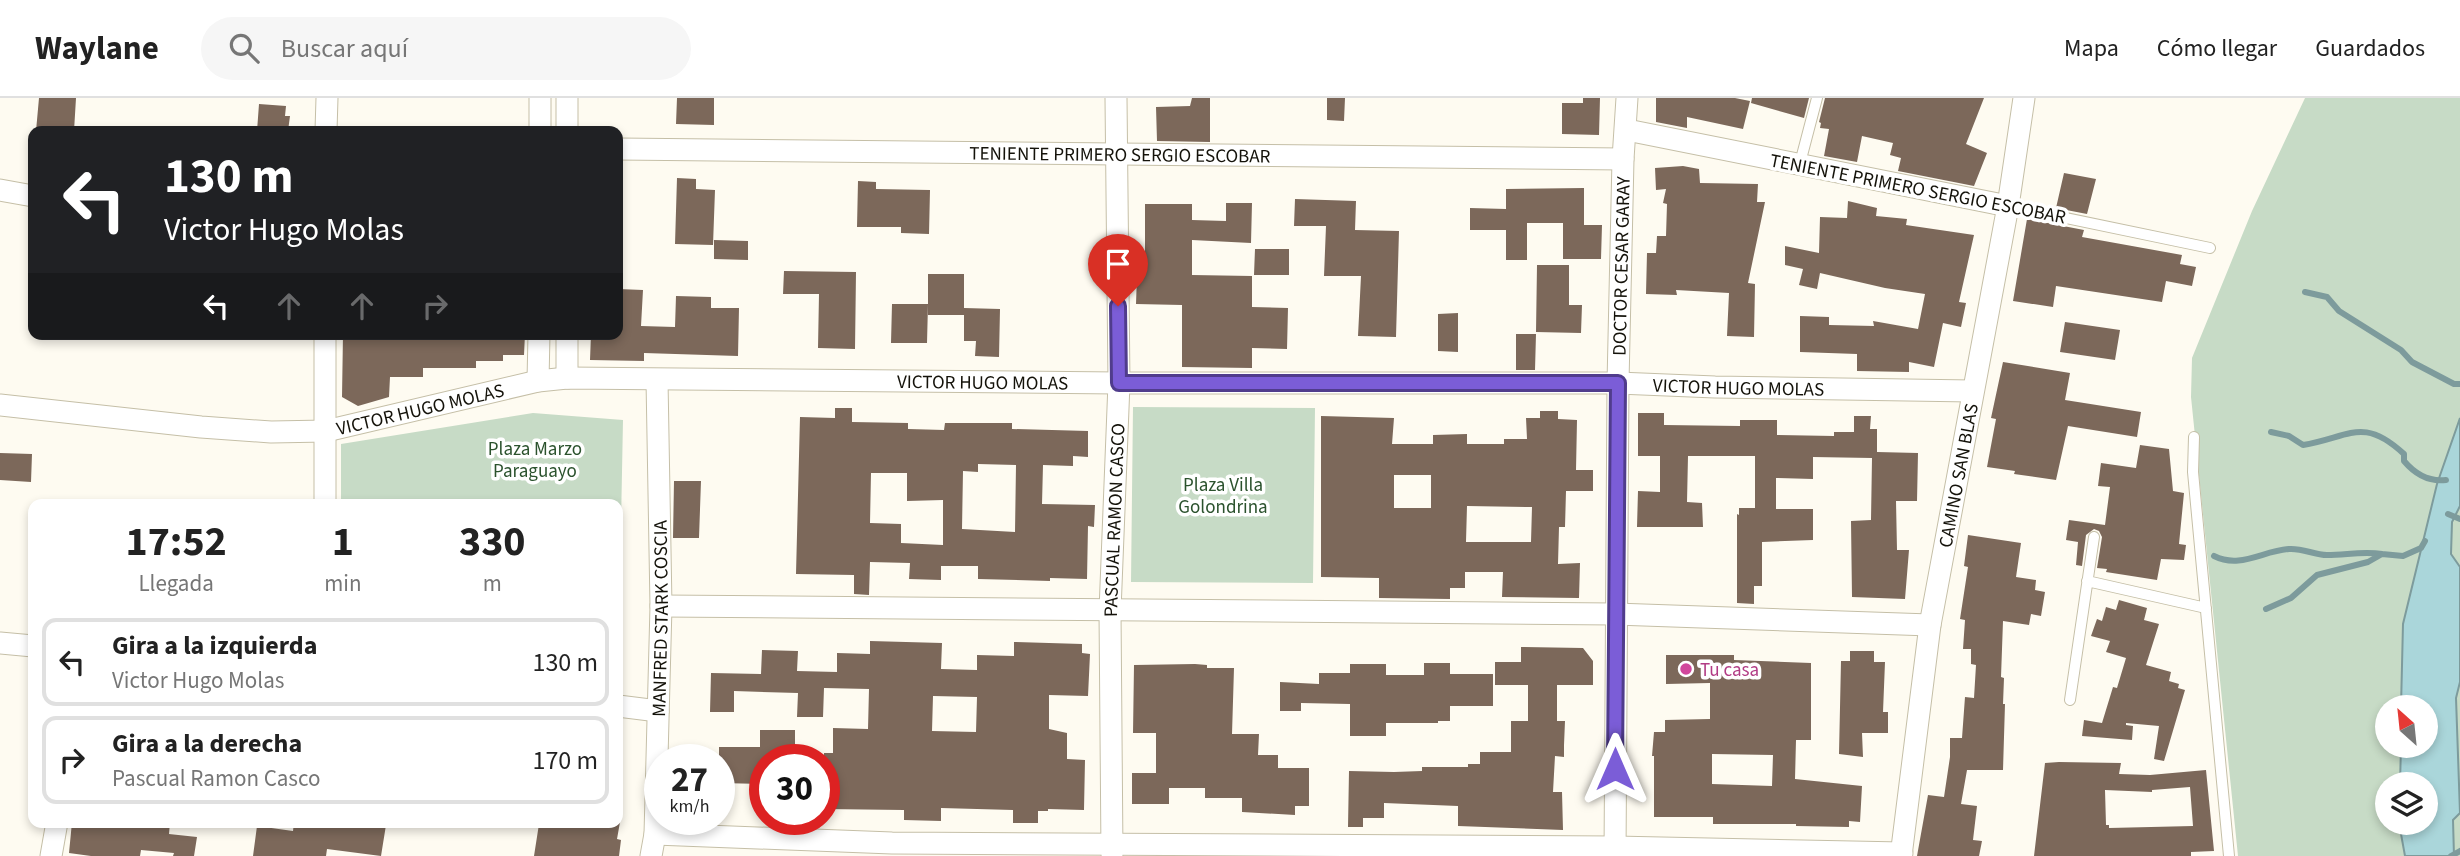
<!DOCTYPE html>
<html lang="es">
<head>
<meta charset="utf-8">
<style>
	body { margin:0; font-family:"Source Sans 3",sans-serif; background:#f6f6f6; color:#222; height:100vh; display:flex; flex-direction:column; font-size:26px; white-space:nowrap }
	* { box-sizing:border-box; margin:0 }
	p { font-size:23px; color:#767676 }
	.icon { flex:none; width:38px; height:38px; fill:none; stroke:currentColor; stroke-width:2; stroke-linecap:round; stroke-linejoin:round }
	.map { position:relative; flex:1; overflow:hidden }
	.panel { position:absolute; left:28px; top:401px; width:595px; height:329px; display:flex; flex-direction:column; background:#fff; border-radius:14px; box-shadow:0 4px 10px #0003 }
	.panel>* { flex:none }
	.guide { position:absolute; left:28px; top:28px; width:595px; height:214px; border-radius:14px; box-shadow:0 4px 10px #0003; background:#202124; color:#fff; overflow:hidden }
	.needle { width:46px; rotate:333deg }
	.tools { position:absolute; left:2375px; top:597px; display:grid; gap:14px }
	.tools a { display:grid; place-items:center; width:63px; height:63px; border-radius:50%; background:#fff; box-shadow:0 4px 10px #0003; font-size:35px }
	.speed { position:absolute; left:644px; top:646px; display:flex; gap:14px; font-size:35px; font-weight:700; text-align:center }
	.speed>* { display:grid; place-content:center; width:91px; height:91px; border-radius:50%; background:#fff; box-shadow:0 4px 10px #0003; line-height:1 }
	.speed small { font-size:18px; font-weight:400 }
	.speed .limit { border:10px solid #d22; background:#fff; color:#111 }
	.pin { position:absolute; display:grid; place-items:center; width:60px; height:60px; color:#fff; margin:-72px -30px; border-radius:50% 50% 50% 0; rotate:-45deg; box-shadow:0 0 7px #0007 }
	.pin .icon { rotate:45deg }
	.me { position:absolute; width:77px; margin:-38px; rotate:0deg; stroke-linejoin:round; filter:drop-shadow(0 0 5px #0008) }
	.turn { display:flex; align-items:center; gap:24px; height:147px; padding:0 21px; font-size:32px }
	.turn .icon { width:91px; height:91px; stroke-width:2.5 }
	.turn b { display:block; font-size:49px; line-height:60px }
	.lanes { display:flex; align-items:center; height:66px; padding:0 21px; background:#0003; justify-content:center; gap:35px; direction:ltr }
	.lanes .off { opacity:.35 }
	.eta { display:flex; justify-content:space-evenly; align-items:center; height:119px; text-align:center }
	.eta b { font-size:42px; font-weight:700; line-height:49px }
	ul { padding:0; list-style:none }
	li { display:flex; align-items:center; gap:21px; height:88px; margin:0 14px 10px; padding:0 7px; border:4px solid #e0e0e0; border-radius:14px }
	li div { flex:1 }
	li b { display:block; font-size:26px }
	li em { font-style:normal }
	header { display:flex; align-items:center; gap:42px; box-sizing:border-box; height:98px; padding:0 35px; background:#fff; border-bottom:2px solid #e0e0e0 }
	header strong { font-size:33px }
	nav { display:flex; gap:38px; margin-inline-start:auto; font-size:24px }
	.search { width:490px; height:63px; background:#f6f6f6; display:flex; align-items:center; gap:18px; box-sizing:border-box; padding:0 24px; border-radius:38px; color:#767676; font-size:26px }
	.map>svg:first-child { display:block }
	.green { fill:#c7dbc6; fill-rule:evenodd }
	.water { fill:#aad6da; stroke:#7d9b9c; stroke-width:2 }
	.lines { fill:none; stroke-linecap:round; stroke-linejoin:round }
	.stream { stroke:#7d9b9c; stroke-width:6 }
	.building { fill:#7c685a; fill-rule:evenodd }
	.lane-casing { stroke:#c5bfa7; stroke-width:12 }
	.street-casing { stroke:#c5bfa7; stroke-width:23 }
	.lane { stroke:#fff; stroke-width:10 }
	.street { stroke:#fff; stroke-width:21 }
	.route-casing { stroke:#503c8c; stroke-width:18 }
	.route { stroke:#7b5dd7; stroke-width:12 }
	.hotel-dot { fill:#d1479c; stroke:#fff; stroke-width:2.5 }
	.labels { text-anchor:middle; stroke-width:7; stroke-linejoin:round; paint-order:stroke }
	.street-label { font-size:19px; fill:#14120a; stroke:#fff }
	.park-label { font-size:19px; fill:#2b522d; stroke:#fff }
	.hotel-label { font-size:19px; fill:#b23c85; stroke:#fff; text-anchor:start }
</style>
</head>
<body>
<header>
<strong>Waylane</strong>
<div class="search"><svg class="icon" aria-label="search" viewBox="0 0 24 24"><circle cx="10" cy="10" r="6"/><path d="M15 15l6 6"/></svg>Buscar aquí</div>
<nav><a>Mapa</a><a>Cómo llegar</a><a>Guardados</a></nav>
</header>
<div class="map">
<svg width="2460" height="758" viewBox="0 0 2460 758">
	<rect width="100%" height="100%" fill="#fefbf1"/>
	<!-- green -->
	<path class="green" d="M2305,0H2460V758H2238L2191,299L2192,260L2252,113ZM2387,609H2426V648H2387ZM2387,686H2426V724H2387Z
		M1133,309L1315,310L1313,485L1131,484Z
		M533,315L623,322L618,583V406H341V346Z"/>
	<!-- water -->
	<path class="water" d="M2460,320V408L2452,424L2451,456L2460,469V584L2456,600L2460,715L2453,722L2454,758H2405L2399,725L2426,724V686H2400L2401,648H2426V609H2401L2403,526L2437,386Z"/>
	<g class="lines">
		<!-- stream -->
		<path class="stream" d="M2305,194L2327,199L2339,213L2401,252L2412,264L2454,286H2460
			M2271,334L2289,338L2303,347C2350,339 2363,318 2404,356V363C2415,376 2429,384 2446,382
			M2448,416L2460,421
			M2214,458C2240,471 2262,453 2289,451C2303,450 2314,457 2327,457C2346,457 2363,453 2382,456
			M2266,511L2291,500L2317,477L2368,464L2382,456L2403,458L2421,450L2425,443
			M2451,758L2460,753"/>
	</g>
	<!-- building -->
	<path class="building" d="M39,0H76L74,33H36Z
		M677,0H714V27L676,26Z
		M1192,0H1210V44L1157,43L1156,9L1190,8Z
		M1327,0H1345L1344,23L1327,22Z
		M1583,0H1600L1599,37L1562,36V5H1583Z
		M1656,0H1735L1750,3L1743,31L1687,19V30L1656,24Z
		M1752,0H1809L1804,20L1751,5Z
		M1825,0H1984L1966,46L1987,55L1974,88L1898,73L1901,60L1890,57L1893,45L1862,38L1857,64L1824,58L1829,31L1820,30L1821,25L1819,24Z
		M259,6L286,8L285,18H290L288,33H257Z
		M1683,68L1699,71L1700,85L1758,86L1757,104H1765L1748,185L1755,186L1754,239L1727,238L1729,195L1676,192L1677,197L1646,196L1647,155H1656L1657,138H1666L1667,106L1663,105L1666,91L1656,92L1655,70Z
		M2064,75L2096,81L2087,116L2056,110Z
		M677,80L696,81V91L715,92L713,147L675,146Z
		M858,83L876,84V91L930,92L929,136L901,135V129H857Z
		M1584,90V127H1602L1601,161H1563V125H1527V162H1506V132H1470V110L1506,111V91Z
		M1295,101L1356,103L1355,132L1399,133L1396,239L1358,238L1361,178H1324L1326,128H1294Z
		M1848,103L1877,110L1876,118L1907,121L1906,127L1974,137L1959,204L1966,205L1961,229L1943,225L1934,269L1909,264V274L1857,273V256L1800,254V218L1829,219V227L1874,228L1873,223L1918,231L1925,196L1885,190L1820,175L1817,191L1799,187L1803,171L1785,167V148L1819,155L1820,119L1847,120Z
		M1226,105H1252L1251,145L1192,142V177L1252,178V209L1288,210L1287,251L1252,250V270L1182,269V207L1136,206L1137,177H1145V106H1192V122L1226,123Z
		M2027,121L2084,132L2082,139L2182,157L2180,166L2196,169L2192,188L2166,183L2162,204L2056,188L2053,209L2013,203Z
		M714,142L748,143V162L714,161Z
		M1255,151H1289V177H1254Z
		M1537,167H1569V207H1582L1581,235L1536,234Z
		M784,173L856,174L855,251L818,250L819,196H783Z
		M928,176H964V217H928Z
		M618,191L643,192L641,228L675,229L676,198L711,199V210H739L738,258L644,255V263L590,262L591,236H618Z
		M892,206H928L927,245H891Z
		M964,210L1000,211L999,259L975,258L976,243H964Z
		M1458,215V254L1438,253V216Z
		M2065,224L2120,232L2115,262L2060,254Z
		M343,236H525L524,257H503V263H476V270H423V279H390L389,299L358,308L342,299Z
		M1516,236H1536L1535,272H1516Z
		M2003,264L2070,275L2065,302L2141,314L2137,339L2068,328L2056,382L2014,376L2015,373L1987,369L1996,321L1991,320Z
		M835,310H852V324L908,325V331L944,332L945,325H1012V331L1088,333V359L1073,358V368L1043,367L1042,406L1095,407L1094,429L1088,428L1087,481L1050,480V483L978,481V468H941V482L909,481L910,465L870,464L869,497L854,496V477L796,476L800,319L835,320ZM978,366L1016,367L1015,434L962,431L963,373L978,374ZM871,375H907V403L943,402V447L901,445V426L870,425Z
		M1540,313H1558V321L1577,322L1576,372H1593V393H1566L1565,429H1559L1558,466L1580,465L1579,500L1502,499L1503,474H1465V490H1450V501L1379,500V480L1321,479V318L1394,320L1392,346H1433V337L1467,336V346H1504V341H1527L1526,320H1540ZM1394,377H1431V410H1394ZM1467,408L1532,409L1531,444H1466Z
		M1638,315H1664V327L1740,328V322H1777V337L1834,338V334H1854V318H1871L1870,331H1877V354L1918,355L1917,403H1896L1897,452H1909L1905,501L1852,499L1851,423L1871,422L1872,360L1813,359V381L1776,380V411H1813V442L1762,444V488H1754V506L1737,505V416L1739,417V410H1755V358H1688L1687,404L1702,405L1703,429H1637L1638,393L1660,394V358H1638Z
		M2140,347L2169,351L2173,393L2184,395L2179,446L2186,447L2184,462L2161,461L2157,482L2106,474L2107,471L2097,470L2102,439L2099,433L2094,431L2086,437L2082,468L2076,467L2078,444L2066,442L2069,422L2105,427L2110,389L2098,388L2101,365L2136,370Z
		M0,355L32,356L31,384L0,382Z
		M674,383H701L699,440H673Z
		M1968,437L2021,445L2016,479L2036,482L2035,492L2045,494L2041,518L2031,516L2029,527L2003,523L2001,579L2004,580L2003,606H2005L2003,672H1967L1961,706L1977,708L1973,742L1982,743L1979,758H1917L1928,697L1944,699L1950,659V640H1962L1965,599L1974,600L1976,567L1971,566V551H1963L1965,522L1960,521L1968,469L1964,468Z
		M2119,502L2147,510L2144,522L2159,526L2146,567L2171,574L2169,583L2179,586L2178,590L2185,592L2164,663L2154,661L2159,628L2126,625V627L2133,628L2132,642L2082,638L2084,622L2102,625L2113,589L2117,590L2126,560L2106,554L2110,543L2091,538L2097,521L2102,523L2106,509L2116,512Z
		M870,543L942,545L941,571L977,572V557L1014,558V544L1082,546V555L1090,556L1088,598L1049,597V631L1067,635V661L1085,662L1084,712L1048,711V713H1038V725H1013V712L941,710V723L904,722V712L824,711V655H833V630L868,631L869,591L824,590L823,619H797L798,595L734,593V614H710L711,575L761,576L762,552L798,553L797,573L837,574V555L870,556ZM933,598L977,599L976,634L932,633Z
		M1521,549L1583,550L1593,563V587H1557V623H1565L1564,647V659L1555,658L1553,694H1562L1563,732L1458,728V708L1384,705V720H1363V729H1348L1349,673L1394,674L1422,673V669H1468V666H1480V654H1511V623H1528V587H1495V564H1521Z
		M1850,553H1874V564H1885L1883,614H1888V635H1862L1863,659L1839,656L1841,563H1850Z
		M1666,557H1734V562L1811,565V642H1796L1795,681L1862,688L1860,724L1849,723V729L1796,728V726H1713V719H1654V658H1652L1654,634H1665V622L1710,621V585L1666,586ZM1712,656L1773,657L1772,688L1712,686Z
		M1424,565H1450V576H1493V608H1450V623H1438V625H1386V638H1350V606L1301,605V613H1280V584L1319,586V575H1350V566H1386V577H1424Z
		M1195,566L1207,567V570H1234L1232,636H1259L1258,657H1278V670H1309V708H1295V717L1242,714V700H1205V690H1169V706H1132V675H1156V635H1133L1134,567Z
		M760,632H795V662H765V686L719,685V649H760Z
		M2059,664L2121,665L2119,676L2150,677L2206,672L2214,753L2191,754V758H2034L2045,665ZM2190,689L2193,728L2109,730V727H2106L2105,692L2152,694V692Z
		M72,724H170L169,736L197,739L194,758H173L174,755L141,752L140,758H91L69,755Z
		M294,724H367L386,727L381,758L327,751L326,758H253L257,728L293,733Z
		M552,724H620L617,741L621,742L619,758H534L539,726L551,728Z"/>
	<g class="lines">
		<defs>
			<path id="lane" d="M1800,65L1817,0
				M2008,108L2210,150
				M2194,339L2193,374L2229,758
				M2087,483L2206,510
				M2070,602L2094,439"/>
			<g id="street">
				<path d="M1627,32L2008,108"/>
				<path d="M326,33L327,0"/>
				<path d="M540,33V0"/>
				<path d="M567,33V0"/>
				<path id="s1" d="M618,51L1623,61"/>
				<path d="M0,92L33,98"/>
				<path d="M567,236V280"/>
				<path d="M538,283L539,236"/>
				<path id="s2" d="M0,307L201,329L271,334L326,333L538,283L567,280L1119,285H1618L1715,289L1972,293"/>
				<path d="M325,406V236"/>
				<path d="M661,508L1615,516L1930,527"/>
				<path d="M0,545L33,548"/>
				<path d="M618,608L658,613"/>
				<path d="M655,736L892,745L1615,749L1902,755"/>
				<path id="s3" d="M1112,756L1110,513L1119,285L1116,0"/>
				<path d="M51,758L57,724"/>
				<path id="s4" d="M651,758L655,736L661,508L657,282"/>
				<path id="s5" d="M1615,758L1618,285L1623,61L1627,0"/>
				<path id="s6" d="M1901,758L1930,527L2008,108L2024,0"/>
			</g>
		</defs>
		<!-- lane casing -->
		<use href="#lane" class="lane-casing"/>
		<!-- street casing -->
		<use href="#street" class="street-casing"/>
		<!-- lane -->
		<use href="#lane" class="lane"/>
		<!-- street -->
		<use href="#street" class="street"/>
	</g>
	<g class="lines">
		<defs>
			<path id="route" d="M1118,208L1119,285H1618L1615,671"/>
		</defs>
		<!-- route casing -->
		<use href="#route" class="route-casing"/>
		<!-- route -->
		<use href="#route" class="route"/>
	</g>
	<!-- markers -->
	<circle class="hotel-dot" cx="1686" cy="571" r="7"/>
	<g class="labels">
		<!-- street labels -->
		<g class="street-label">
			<text dy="7" stroke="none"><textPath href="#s1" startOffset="502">TENIENTE PRIMERO SERGIO ESCOBAR</textPath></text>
			<text transform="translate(1918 90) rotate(11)" y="7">TENIENTE PRIMERO SERGIO ESCOBAR</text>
			<text dy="7" stroke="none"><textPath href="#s5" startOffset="590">DOCTOR CESAR GARAY</textPath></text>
			<text dy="7" stroke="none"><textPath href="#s2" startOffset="990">VICTOR HUGO MOLAS</textPath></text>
			<text dy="7" stroke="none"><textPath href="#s2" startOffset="1746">VICTOR HUGO MOLAS</textPath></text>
			<text dy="7" stroke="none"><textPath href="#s2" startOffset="424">VICTOR HUGO MOLAS</textPath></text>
			<text dy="7" stroke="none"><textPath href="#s6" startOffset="385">CAMINO SAN BLAS</textPath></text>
			<text dy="7" stroke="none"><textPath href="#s3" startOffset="334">PASCUAL RAMON CASCO</textPath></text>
			<text dy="7" stroke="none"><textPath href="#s4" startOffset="238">MANFRED STARK COSCIA</textPath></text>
		</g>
		<!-- park labels -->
		<g class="park-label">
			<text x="535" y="357">Plaza Marzo<tspan x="535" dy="22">Paraguayo</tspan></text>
			<text x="1223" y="393">Plaza Villa<tspan x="1223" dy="22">Golondrina</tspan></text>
		</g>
		<!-- hotel labels -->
		<g class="hotel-label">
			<text x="1700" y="578">Tu casa</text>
		</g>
	</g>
</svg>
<div class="tools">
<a><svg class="needle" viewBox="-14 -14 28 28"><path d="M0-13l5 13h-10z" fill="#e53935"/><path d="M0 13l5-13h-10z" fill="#767676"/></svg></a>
<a><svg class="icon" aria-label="layers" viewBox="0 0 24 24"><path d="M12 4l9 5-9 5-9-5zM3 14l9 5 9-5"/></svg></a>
</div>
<div class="speed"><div>27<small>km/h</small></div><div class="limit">30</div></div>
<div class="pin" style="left:1118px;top:208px;background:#d93025"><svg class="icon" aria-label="arrive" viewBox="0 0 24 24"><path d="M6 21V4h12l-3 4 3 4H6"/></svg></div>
<svg class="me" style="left:1615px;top:671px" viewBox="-20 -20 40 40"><path d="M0-17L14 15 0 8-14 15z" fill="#7b5dd7" stroke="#fff" stroke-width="4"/></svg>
<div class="guide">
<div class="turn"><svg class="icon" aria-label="left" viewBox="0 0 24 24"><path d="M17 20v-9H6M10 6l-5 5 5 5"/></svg><div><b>130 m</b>Victor Hugo Molas</div></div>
<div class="lanes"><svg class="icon" aria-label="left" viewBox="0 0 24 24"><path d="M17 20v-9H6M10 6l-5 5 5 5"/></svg><svg class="icon off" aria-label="ahead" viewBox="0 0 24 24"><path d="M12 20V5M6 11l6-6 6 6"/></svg><svg class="icon off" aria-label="ahead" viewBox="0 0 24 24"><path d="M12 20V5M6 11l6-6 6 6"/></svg><svg class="icon off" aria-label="right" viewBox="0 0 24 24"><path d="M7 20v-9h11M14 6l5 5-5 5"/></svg></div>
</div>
<section class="panel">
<div class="eta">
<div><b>17:52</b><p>Llegada</p></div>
<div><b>1</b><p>min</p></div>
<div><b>330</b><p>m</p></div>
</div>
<ul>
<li><svg class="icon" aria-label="left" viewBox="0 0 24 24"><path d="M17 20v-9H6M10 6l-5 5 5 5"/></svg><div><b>Gira a la izquierda</b><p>Victor Hugo Molas</p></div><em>130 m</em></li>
<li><svg class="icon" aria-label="right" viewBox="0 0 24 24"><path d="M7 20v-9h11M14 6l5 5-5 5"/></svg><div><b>Gira a la derecha</b><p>Pascual Ramon Casco</p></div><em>170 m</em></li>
</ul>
</section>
</div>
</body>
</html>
